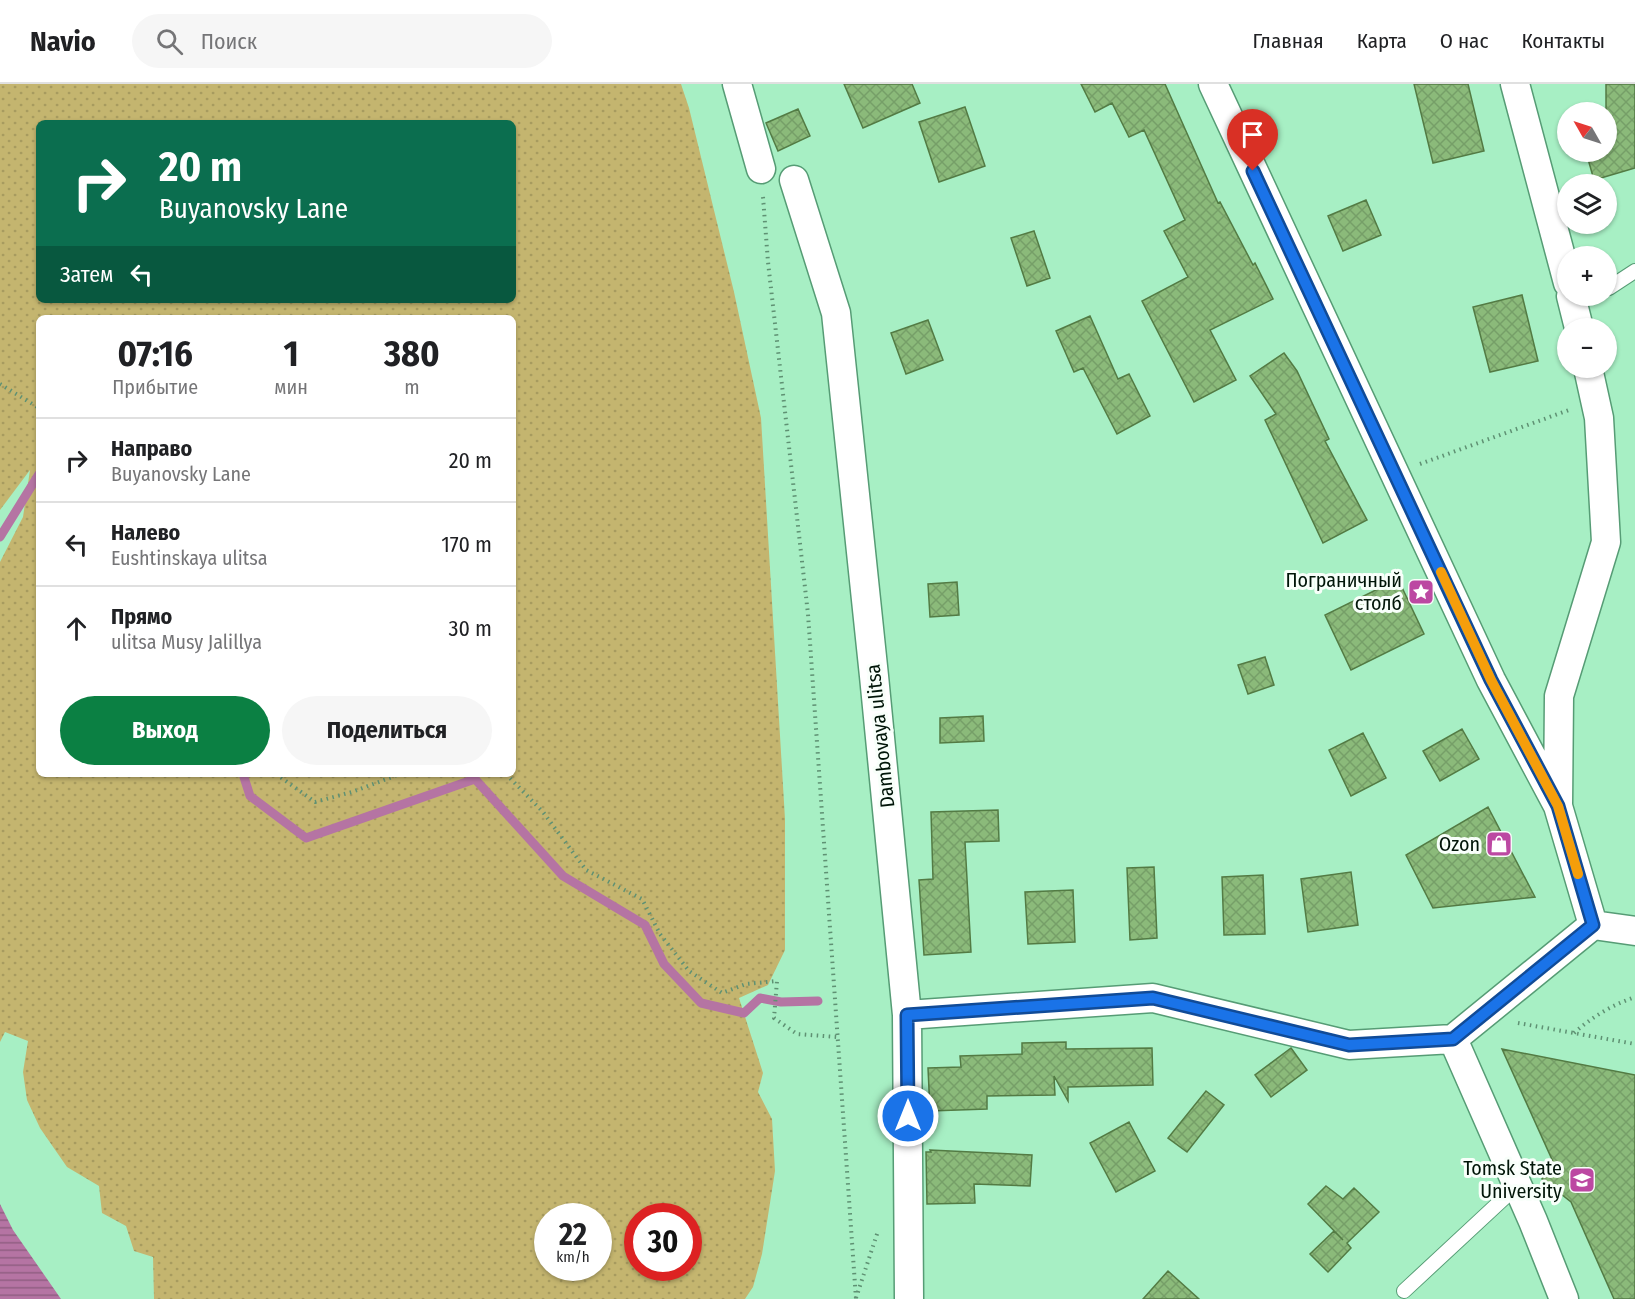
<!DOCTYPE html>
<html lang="ru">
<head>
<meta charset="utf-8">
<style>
	body { margin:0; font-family:"Fira Sans Condensed",sans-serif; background:#f6f6f6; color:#202124; height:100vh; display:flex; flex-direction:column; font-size:22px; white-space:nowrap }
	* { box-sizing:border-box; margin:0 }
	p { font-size:20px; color:#757577 }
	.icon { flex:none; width:33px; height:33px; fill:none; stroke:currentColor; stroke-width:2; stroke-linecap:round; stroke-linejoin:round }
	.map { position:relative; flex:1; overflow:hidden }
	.side { position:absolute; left:36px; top:231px; width:480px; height:462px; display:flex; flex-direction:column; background:#fff; border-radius:9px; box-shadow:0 2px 4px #0004 }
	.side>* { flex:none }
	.top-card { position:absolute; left:36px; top:36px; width:480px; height:183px; border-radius:9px; box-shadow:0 2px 4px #0004; background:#0b6e4f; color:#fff; overflow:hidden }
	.needle { width:39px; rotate:309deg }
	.fabs { position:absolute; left:1557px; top:18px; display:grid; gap:12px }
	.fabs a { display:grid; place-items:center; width:60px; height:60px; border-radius:50%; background:#fff; box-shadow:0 2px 4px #0004; font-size:30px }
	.speed { position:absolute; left:534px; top:1119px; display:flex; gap:12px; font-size:30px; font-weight:700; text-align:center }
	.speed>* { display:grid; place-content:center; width:78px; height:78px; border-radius:50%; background:#fff; box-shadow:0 2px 4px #0004; line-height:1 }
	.speed small { font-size:15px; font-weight:400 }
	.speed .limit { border:9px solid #d22; background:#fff; color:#111 }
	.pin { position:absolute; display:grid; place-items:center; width:51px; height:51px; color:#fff; margin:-62px -26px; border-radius:50% 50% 50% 0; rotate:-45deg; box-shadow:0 0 6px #0007 }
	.pin .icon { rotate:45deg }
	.me { position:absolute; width:66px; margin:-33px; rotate:0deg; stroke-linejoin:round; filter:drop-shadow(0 0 4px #0008) }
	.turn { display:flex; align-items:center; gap:21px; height:126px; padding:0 24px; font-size:27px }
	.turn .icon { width:78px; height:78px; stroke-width:2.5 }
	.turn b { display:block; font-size:42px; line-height:51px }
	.then { display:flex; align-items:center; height:57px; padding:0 24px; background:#0003; gap:12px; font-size:22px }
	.eta { display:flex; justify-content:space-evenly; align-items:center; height:102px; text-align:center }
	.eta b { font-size:36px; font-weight:700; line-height:42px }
	.cta { display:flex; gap:12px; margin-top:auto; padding:12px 24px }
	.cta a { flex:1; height:69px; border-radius:36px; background:#0b8043; color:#fff; font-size:24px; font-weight:700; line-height:69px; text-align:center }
	.cta a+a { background:#f6f6f6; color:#202124 }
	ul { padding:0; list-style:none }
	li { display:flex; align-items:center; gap:18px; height:84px; padding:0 24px; border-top:2px solid #e0e0e0 }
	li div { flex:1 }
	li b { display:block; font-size:22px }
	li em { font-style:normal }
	header { display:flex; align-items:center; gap:36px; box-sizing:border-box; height:84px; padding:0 30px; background:#fff; border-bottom:2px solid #e0e0e0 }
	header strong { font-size:28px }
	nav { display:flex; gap:33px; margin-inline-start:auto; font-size:21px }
	.search { width:420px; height:54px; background:#f6f6f6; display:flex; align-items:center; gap:15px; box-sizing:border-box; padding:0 21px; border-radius:33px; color:#757577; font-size:22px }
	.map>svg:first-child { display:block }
	.grass { fill:url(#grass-dots); fill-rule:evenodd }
	.water { fill:url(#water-rules) }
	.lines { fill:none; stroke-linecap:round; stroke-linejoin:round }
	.stream { stroke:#b574a3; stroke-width:9 }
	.building { fill:url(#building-cross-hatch); stroke:#537b44; stroke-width:1.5 }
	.lane-casing { stroke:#569c75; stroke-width:16 }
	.street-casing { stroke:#569c75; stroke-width:31 }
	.path { stroke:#5f9173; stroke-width:4; stroke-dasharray:1.5 4.5; stroke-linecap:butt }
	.lane { stroke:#fff; stroke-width:14 }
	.street { stroke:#fff; stroke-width:28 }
	.route-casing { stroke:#114b97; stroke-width:15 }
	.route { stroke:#1a73e8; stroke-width:10 }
	.slow { stroke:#f59e0b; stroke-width:10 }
	.labels { text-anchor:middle; stroke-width:6; stroke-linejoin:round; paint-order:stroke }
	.poi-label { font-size:20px; fill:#001508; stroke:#f8fffa; text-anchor:end }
	.street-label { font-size:20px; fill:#001508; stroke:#f8fffa }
</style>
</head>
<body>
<header>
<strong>Navio</strong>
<div class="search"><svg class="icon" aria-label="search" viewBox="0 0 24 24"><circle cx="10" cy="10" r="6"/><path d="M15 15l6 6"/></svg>Поиск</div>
<nav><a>Главная</a><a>Карта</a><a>О нас</a><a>Контакты</a></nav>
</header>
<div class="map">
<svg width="1635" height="1215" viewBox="0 0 1635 1215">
	<defs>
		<pattern id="grass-dots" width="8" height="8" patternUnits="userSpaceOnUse" patternTransform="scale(1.5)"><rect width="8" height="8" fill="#c4b56f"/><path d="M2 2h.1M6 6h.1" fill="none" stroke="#a79b5f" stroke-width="1.8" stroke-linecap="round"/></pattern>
		<pattern id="water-rules" width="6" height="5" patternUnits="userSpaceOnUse" patternTransform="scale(1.5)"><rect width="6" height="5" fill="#b574a3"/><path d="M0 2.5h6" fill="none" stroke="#915e83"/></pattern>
		<pattern id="building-cross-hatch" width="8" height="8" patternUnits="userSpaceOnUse" patternTransform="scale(1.5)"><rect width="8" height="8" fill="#8bba7a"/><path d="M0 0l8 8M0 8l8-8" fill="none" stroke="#769f68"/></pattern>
	</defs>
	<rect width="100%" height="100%" fill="#a7efc4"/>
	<!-- grass -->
	<path class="grass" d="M0,0H681L689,24L734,208L761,334L785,735V866L768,901L739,914L763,989L758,1008L772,1035L775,1087L762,1170L753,1203L745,1215H154L153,1173L134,1167L126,1142L102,1129L99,1102L67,1083L40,1044L27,1016L23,988L28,957L5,948L0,958V478L23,433L30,386L0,426ZM39,39H513V216H39ZM39,234H513V690H39ZM548,1132H598V1184H548ZM638,1132H688V1184H638Z"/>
	<!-- water -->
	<path class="water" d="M0,1120L13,1146L61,1215H0Z"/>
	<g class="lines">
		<!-- stream -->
		<path class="stream" d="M0,453L39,390
			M243,690L250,712L306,754L475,695L563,792L645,841L664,880L701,919L744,929L760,914L781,918L818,917"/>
	</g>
	<!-- building -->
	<path class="building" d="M844,0H912L920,19L863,44Z
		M1081,0H1165L1218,119L1220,118L1253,181L1255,179L1273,215L1210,246L1236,296L1194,318L1142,217L1188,193L1164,147L1185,136L1144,46L1129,53L1112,19L1095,28Z
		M1414,0H1468L1484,67L1433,79Z
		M1606,0H1635V84L1594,96L1586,68H1606Z
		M965,23L985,82L939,98L919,38Z
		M798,25L810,52L778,67L766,39Z
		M1366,116L1381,151L1343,167L1328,132Z
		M1034,147L1050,194L1027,202L1011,154Z
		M1522,211L1538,277L1490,288L1473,223Z
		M1090,232L1118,295L1129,290L1150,332L1117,350L1083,284L1074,288L1056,247Z
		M928,236L943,276L906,290L891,249Z
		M1284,269L1297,287L1329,355L1325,357L1367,436L1323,459L1265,336L1276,330L1250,292Z
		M1398,495L1424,550L1351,586L1325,531Z
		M957,498L959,531L930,533L928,500Z
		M1265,573L1274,601L1248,610L1238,581Z
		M983,632L984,657L940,659V634Z
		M1462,645L1479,675L1440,697L1423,667Z
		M1363,649L1386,694L1351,712L1329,666Z
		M1488,723L1535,813L1433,824L1406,771Z
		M998,726L999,757L965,758L971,868L924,871L919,796L933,795L931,728Z
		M1154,783L1157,854L1130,856L1127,784Z
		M1351,788L1358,841L1308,848L1301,795Z
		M1263,791L1265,850L1224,851L1222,793Z
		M1073,806L1075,858L1028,860L1025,808Z
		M1066,958V965L1152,964L1153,1001L1068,1003V1017L1054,992L1055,1011L987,1012V1025L930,1027L928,984L961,983L960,972L1022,970V959Z
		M1291,964L1307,986L1271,1013L1255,991Z
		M1502,965L1635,991V1215H1614L1571,1118L1542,1095L1554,1080Z
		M1206,1007L1224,1021L1187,1068L1168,1054Z
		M1129,1038L1155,1087L1116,1108L1090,1059Z
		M930,1066L1032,1071L1030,1102L974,1100L975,1119L927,1120L926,1068H931Z
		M1326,1102L1343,1115L1354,1104L1379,1128L1347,1159L1351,1164L1328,1188L1310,1170L1334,1147L1343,1156L1308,1120Z
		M1168,1187L1199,1215H1143Z"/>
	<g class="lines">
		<defs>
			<path id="lane" d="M1609,204L1635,187
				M1404,1207L1517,1102"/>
			<path id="street" d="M737,0L761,85
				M1213,0L1491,596L1558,722
				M1515,0L1568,199
				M794,96L836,229L874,592L907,931L909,1215
				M1571,212L1579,244
				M1588,284L1599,334L1606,458L1559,612L1558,722L1593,841
				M907,931L1153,914L1349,961L1453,955L1593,841L1635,847
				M1453,955L1533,1137L1564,1215"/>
		</defs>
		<!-- lane casing -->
		<use href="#lane" class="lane-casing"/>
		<!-- street casing -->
		<use href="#street" class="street-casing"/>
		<!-- path -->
		<path class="path" d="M763,113L768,178L808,530L856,1215
			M0,300L39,324
			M1420,380L1569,326
			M276,690L315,718L352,708L400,690
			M506,690L543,728L586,786L642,815L660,850L689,887L722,909L746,900L777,897L774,934L797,950L837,953
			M1518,939L1635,960
			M1574,949C1592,933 1612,921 1635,913
			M856,1214L878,1147"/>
		<!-- lane -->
		<use href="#lane" class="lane"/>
		<!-- street -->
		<use href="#street" class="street"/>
	</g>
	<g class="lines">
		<defs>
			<path id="route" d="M908,1032L907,931L1153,914L1349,961L1453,955L1593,841L1558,722L1491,596L1253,87"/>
		</defs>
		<!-- route casing -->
		<use href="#route" class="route-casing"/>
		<!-- route -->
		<use href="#route" class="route"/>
		<!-- slow -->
		<path class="slow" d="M1441,488L1491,596L1558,722L1578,790"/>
	</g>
	<!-- icons -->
	<defs>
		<symbol id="sight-square" viewBox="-11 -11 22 22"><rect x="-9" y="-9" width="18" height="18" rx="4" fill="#bc48a2" stroke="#f8fffa"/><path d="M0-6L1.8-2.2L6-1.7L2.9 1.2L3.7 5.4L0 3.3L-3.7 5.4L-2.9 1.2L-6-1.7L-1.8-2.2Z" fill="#fff"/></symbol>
		<symbol id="shop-square" viewBox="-11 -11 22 22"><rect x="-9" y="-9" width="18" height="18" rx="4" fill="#bc48a2" stroke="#f8fffa"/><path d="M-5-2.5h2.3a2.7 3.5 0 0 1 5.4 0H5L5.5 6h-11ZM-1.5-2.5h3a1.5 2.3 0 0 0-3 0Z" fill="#fff"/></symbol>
		<symbol id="university-square" viewBox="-11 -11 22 22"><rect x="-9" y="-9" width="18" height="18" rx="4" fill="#bc48a2" stroke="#f8fffa"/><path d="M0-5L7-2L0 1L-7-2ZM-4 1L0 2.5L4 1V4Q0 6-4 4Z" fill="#fff"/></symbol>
	</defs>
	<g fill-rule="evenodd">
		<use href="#sight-square" x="1406" y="493" width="30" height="30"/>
		<use href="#shop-square" x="1484" y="745" width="30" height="30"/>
		<use href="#university-square" x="1567" y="1081" width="30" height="30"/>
	</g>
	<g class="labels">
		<!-- poi labels -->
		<g class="poi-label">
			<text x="1402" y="503">Пограничный<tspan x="1402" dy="23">столб</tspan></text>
			<text x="1480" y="767">Ozon</text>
			<text x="1562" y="1091">Tomsk State<tspan x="1562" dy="23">University</tspan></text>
		</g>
		<!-- street labels -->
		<g class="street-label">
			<text transform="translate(880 652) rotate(-96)" y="7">Dambovaya ulitsa</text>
		</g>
	</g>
</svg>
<div class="fabs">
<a><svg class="needle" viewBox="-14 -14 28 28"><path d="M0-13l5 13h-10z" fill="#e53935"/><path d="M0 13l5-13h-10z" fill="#757577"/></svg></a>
<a><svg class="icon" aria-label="layers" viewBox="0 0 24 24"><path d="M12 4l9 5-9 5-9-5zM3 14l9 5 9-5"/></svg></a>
<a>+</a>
<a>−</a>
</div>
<div class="speed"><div>22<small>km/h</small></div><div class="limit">30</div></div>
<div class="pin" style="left:1253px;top:87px;background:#d93025"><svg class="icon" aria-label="arrive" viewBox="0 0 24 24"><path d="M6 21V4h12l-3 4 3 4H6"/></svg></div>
<svg class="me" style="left:908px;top:1032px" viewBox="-20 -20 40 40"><circle r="17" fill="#1a73e8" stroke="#fff" stroke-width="3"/><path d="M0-11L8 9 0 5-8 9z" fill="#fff"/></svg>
<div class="top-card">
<div class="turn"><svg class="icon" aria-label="right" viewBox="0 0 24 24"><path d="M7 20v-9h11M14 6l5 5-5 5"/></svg><div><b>20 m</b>Buyanovsky Lane</div></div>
<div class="then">Затем<svg class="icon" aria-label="left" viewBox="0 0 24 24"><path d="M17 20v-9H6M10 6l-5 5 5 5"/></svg></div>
</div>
<section class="side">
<div class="eta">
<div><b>07:16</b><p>Прибытие</p></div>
<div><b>1</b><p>мин</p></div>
<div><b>380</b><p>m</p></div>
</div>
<ul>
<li><svg class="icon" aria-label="right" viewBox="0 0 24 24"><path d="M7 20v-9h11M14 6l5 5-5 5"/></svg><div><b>Направо</b><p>Buyanovsky Lane</p></div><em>20 m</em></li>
<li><svg class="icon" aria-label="left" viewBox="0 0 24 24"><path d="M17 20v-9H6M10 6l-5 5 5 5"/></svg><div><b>Налево</b><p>Eushtinskaya ulitsa</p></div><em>170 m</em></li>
<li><svg class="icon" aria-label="ahead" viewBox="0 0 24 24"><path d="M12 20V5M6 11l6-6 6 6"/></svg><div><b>Прямо</b><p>ulitsa Musy Jalillya</p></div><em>30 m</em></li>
</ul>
<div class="cta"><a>Выход</a><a>Поделиться</a></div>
</section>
</div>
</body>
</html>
